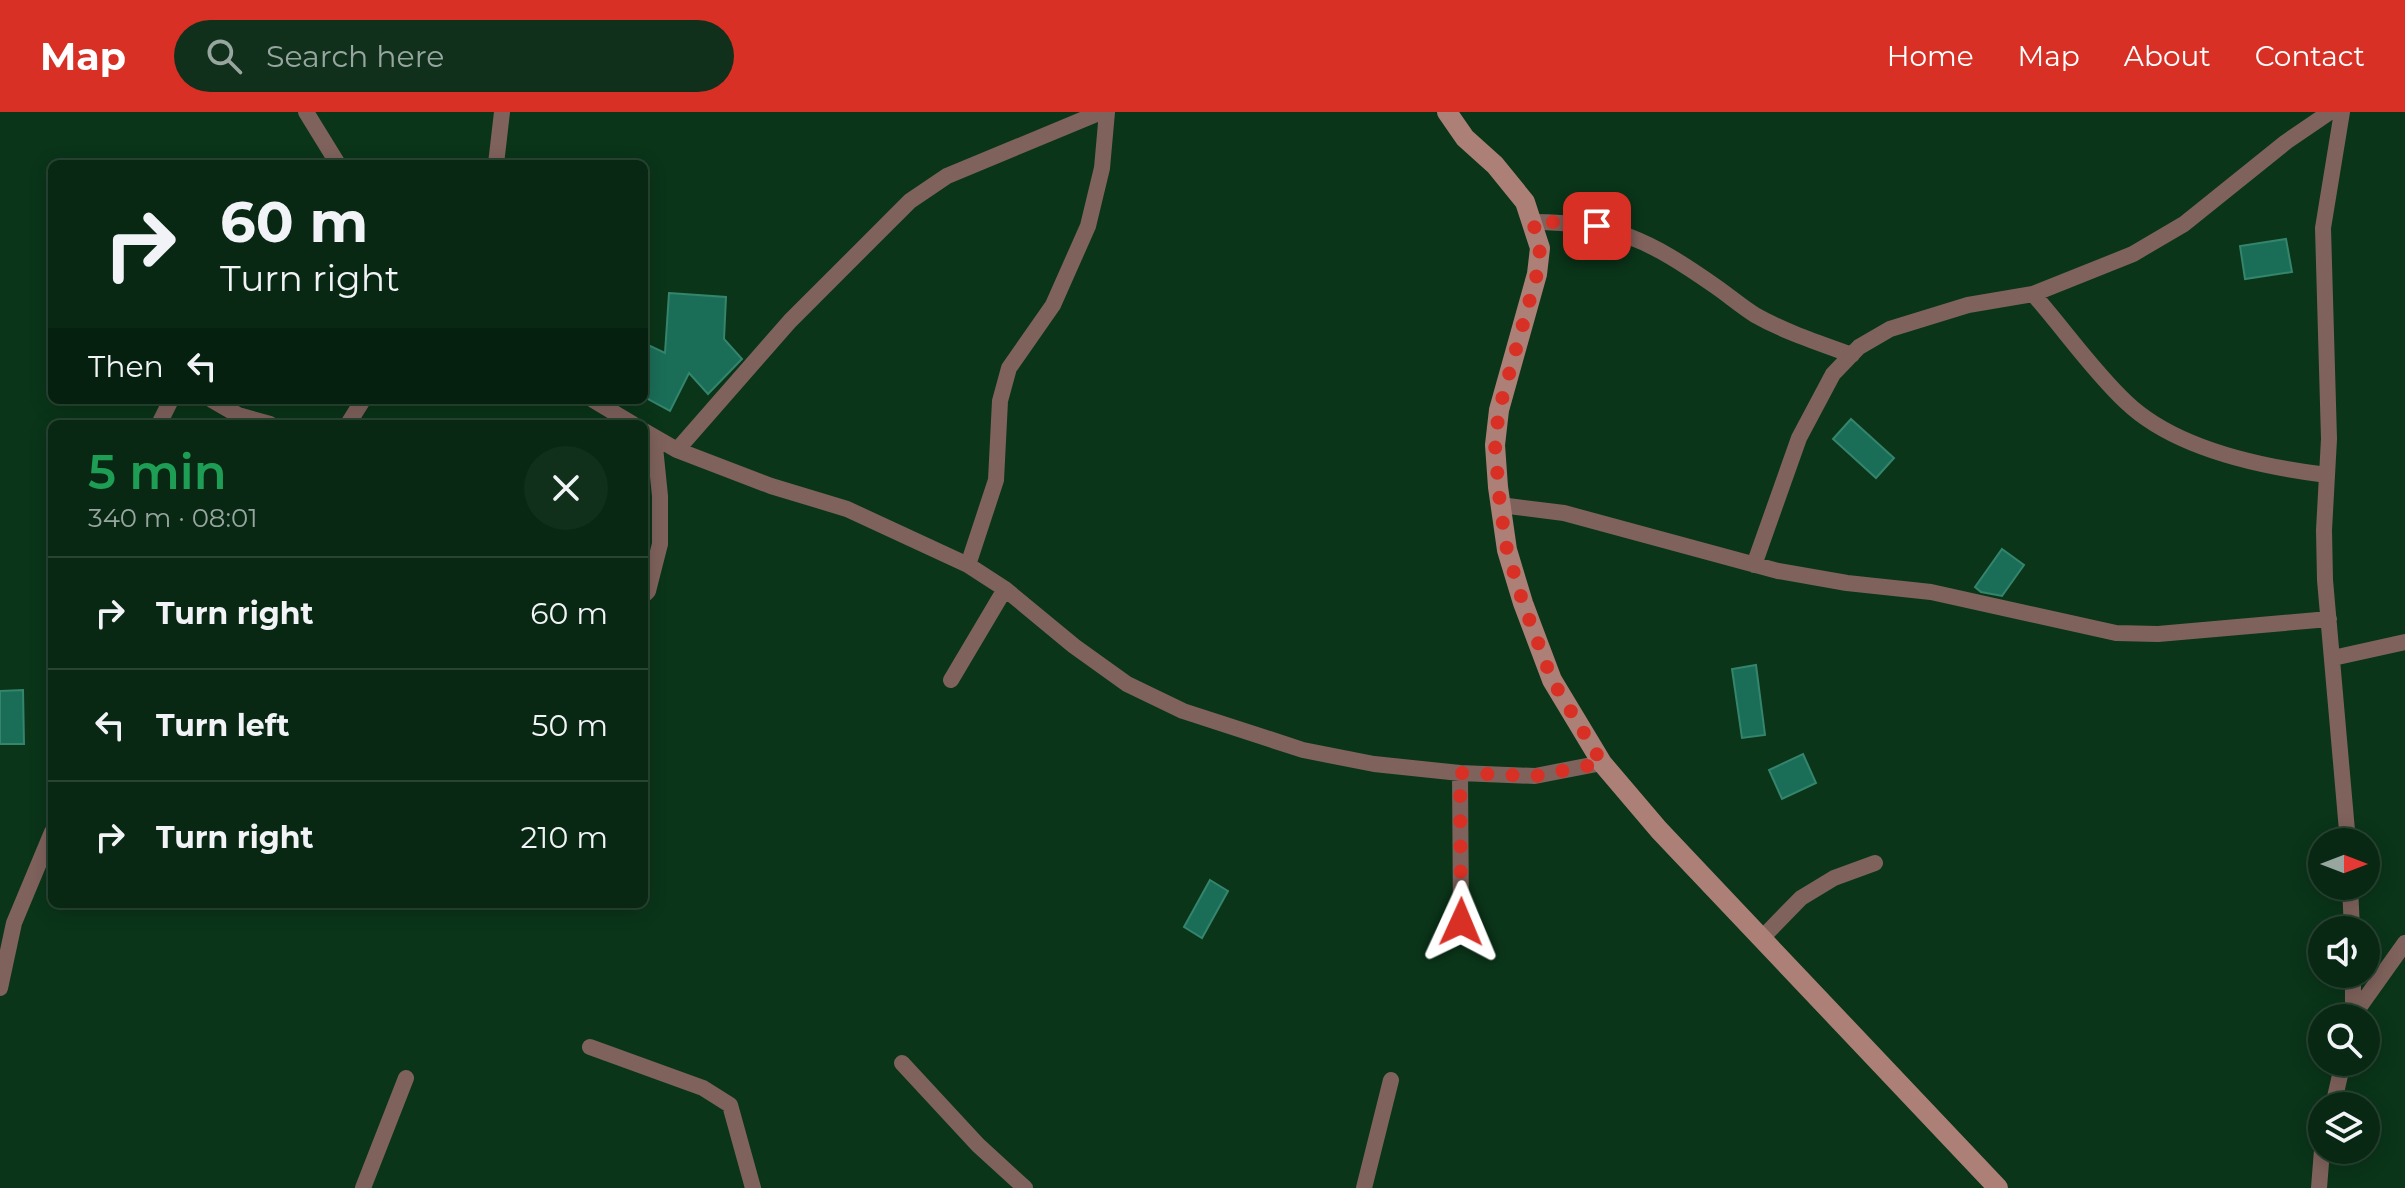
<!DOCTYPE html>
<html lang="en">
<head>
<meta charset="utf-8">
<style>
	body { margin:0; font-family:Montserrat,sans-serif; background:#11301c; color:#f1f3f6; height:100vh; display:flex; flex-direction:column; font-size:30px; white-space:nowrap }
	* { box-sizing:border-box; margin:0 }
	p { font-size:26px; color:#98a6a0 }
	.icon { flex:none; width:44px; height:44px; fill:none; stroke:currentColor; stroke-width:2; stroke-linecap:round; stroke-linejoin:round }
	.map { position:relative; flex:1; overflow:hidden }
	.panel { position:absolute; left:48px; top:308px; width:600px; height:488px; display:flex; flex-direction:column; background:#082813; border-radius:12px; box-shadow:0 4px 20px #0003,0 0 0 2px #294433 }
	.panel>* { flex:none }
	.hud { position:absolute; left:48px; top:48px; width:600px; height:244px; border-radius:12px; box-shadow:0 4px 20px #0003,0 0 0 2px #294433; background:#082813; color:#f1f3f6; overflow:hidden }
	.needle { width:52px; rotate:90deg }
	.tools { position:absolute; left:2308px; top:716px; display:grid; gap:16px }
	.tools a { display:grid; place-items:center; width:72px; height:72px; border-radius:50%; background:#082813; box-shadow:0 4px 20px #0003,0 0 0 2px #294433; font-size:40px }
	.pin { position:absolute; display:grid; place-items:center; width:68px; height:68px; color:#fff; margin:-34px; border-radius:16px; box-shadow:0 4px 12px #0006 }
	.me { position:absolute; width:88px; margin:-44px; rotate:1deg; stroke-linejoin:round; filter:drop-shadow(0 0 6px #0008) }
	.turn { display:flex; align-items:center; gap:28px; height:168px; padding:0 40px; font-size:36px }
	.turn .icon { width:104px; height:104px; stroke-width:2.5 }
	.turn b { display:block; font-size:56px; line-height:68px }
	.then { display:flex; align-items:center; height:76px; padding:0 40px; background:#0003; gap:16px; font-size:30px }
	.round { display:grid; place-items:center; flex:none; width:84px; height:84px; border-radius:42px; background:#11301c }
	.summary { display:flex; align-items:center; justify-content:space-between; height:136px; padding:0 40px }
	h1 { font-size:48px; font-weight:600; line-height:60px; color:#1e9e55 }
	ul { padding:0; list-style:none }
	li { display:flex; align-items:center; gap:24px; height:112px; padding:0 40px; border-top:2px solid #294433 }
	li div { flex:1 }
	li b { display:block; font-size:30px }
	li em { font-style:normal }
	header { display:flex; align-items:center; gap:48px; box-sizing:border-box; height:112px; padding:0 40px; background:#d93025; color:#fff }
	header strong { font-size:38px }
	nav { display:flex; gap:44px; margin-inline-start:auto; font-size:28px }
	.search { width:560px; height:72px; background:#11301c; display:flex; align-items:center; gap:20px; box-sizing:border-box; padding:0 28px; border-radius:44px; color:#98a6a0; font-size:30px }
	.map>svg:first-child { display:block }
	.building { fill:#1a6e58; stroke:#35846c; stroke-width:2 }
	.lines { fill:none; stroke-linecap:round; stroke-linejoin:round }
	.minor { stroke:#7f625c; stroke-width:16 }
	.secondary { stroke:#ad8077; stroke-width:20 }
	.route { stroke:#d93025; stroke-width:14; stroke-dasharray:0 25.2 }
</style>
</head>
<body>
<header>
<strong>Map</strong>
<div class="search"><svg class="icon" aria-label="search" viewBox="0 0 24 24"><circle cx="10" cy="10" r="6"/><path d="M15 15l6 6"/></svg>Search here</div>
<nav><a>Home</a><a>Map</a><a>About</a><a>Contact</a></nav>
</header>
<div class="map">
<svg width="2405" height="1076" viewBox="0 0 2405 1076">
	<rect width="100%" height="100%" fill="#0a3519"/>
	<!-- building -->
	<path class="building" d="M2286,127L2292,160L2245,167L2240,134Z
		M669,181L726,185L724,227L742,247L708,282L689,261L670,299L644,285V231L665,241Z
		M1851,307L1894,346L1876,366L1833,327Z
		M2002,437L2024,453L2002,484L1981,480L1975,475Z
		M1756,553L1765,623L1742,626L1732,557Z
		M23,578L24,632H0V579Z
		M1803,642L1816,671L1782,687L1769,658Z
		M1210,768L1228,779L1202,826L1184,815Z"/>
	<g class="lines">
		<!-- minor -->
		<path class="minor" d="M306,0L338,52
			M2342,0L2323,116L2329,327L2324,418L2325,468L2348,730
			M496,52L502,0
			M1533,110C1614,110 1649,128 1715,174C1728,183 1741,194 1755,203C1785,220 1819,231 1852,243
			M2033,182C2064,217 2092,258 2126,290C2175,337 2262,355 2327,363
			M212,288L238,303L270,312
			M593,288L633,312
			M159,312L171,288
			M348,312L363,288
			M644,319L677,338L771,374L847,397L968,453L1005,477L1074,534L1127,572L1183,599L1303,638L1374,652L1460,661L1535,664L1602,651
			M677,338L790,209L910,89L947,64L1101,0
			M1500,393L1564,401L1778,459L1847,471L1931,480L2116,521L2158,522L2329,507
			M968,453L996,368L1000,289L1009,256L1053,193L1088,114L1102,56L1107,0
			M1754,453L1799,326L1833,262L1859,235L1890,217L1968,193L2033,182L2133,142L2184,112L2286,30L2330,0
			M644,483L648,479L660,432V384L654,325
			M2333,546L2405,530
			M951,568L1005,477
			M1460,661L1461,810
			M2350,774L2352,818
			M1761,827L1801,786L1834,766L1875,751
			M2353,862V904
			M0,876L14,811L52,720
			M2353,904L2405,831
			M590,935L703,976L730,993L753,1076
			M902,951L978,1033L1025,1076
			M2333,994L2343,950
			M363,1076L406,966
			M1364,1076L1391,968
			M2319,1076L2322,1038"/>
		<!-- secondary -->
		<path class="secondary" d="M1447,0L1465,26L1495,53L1525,90L1540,136L1537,162L1499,298L1495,333L1498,375L1507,438L1523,491L1552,568L1602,651L1659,718L1998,1076"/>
	</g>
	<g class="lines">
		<!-- route -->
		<path class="route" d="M1461,810L1460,661L1535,664L1602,651L1552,568L1523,491L1507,438L1500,393L1495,333L1499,298L1537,162L1540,136L1533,110H1574L1597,114"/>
	</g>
</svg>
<div class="tools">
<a><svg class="needle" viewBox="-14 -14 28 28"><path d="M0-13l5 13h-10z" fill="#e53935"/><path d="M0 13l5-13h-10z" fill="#98a6a0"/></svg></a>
<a><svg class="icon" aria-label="sound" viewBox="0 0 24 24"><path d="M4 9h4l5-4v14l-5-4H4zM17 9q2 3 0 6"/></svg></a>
<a><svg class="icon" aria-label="search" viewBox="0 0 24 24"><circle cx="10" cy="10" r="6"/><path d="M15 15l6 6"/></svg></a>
<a><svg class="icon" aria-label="layers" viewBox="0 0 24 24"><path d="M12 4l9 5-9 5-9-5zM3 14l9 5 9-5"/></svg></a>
</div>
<div class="pin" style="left:1597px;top:114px;background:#d93025"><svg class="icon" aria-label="arrive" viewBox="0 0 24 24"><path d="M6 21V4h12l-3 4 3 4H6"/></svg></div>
<svg class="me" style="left:1461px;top:810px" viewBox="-20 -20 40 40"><path d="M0-17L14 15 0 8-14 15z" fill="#d93025" stroke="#fff" stroke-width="4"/></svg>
<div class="hud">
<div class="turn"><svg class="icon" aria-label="right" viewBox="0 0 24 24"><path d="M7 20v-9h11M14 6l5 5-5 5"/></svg><div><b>60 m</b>Turn right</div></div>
<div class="then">Then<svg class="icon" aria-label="left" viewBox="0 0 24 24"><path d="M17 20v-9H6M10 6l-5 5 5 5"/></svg></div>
</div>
<section class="panel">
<div class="summary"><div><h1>5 min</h1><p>340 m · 08:01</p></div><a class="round"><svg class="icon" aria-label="close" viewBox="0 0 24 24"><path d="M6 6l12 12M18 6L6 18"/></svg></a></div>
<ul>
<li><svg class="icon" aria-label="right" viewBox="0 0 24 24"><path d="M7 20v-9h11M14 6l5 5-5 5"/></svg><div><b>Turn right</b></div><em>60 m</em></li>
<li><svg class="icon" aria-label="left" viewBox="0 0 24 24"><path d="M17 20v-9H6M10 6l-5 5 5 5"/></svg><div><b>Turn left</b></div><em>50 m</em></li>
<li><svg class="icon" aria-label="right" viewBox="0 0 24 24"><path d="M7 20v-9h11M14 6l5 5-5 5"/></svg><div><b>Turn right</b></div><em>210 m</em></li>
</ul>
</section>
</div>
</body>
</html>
